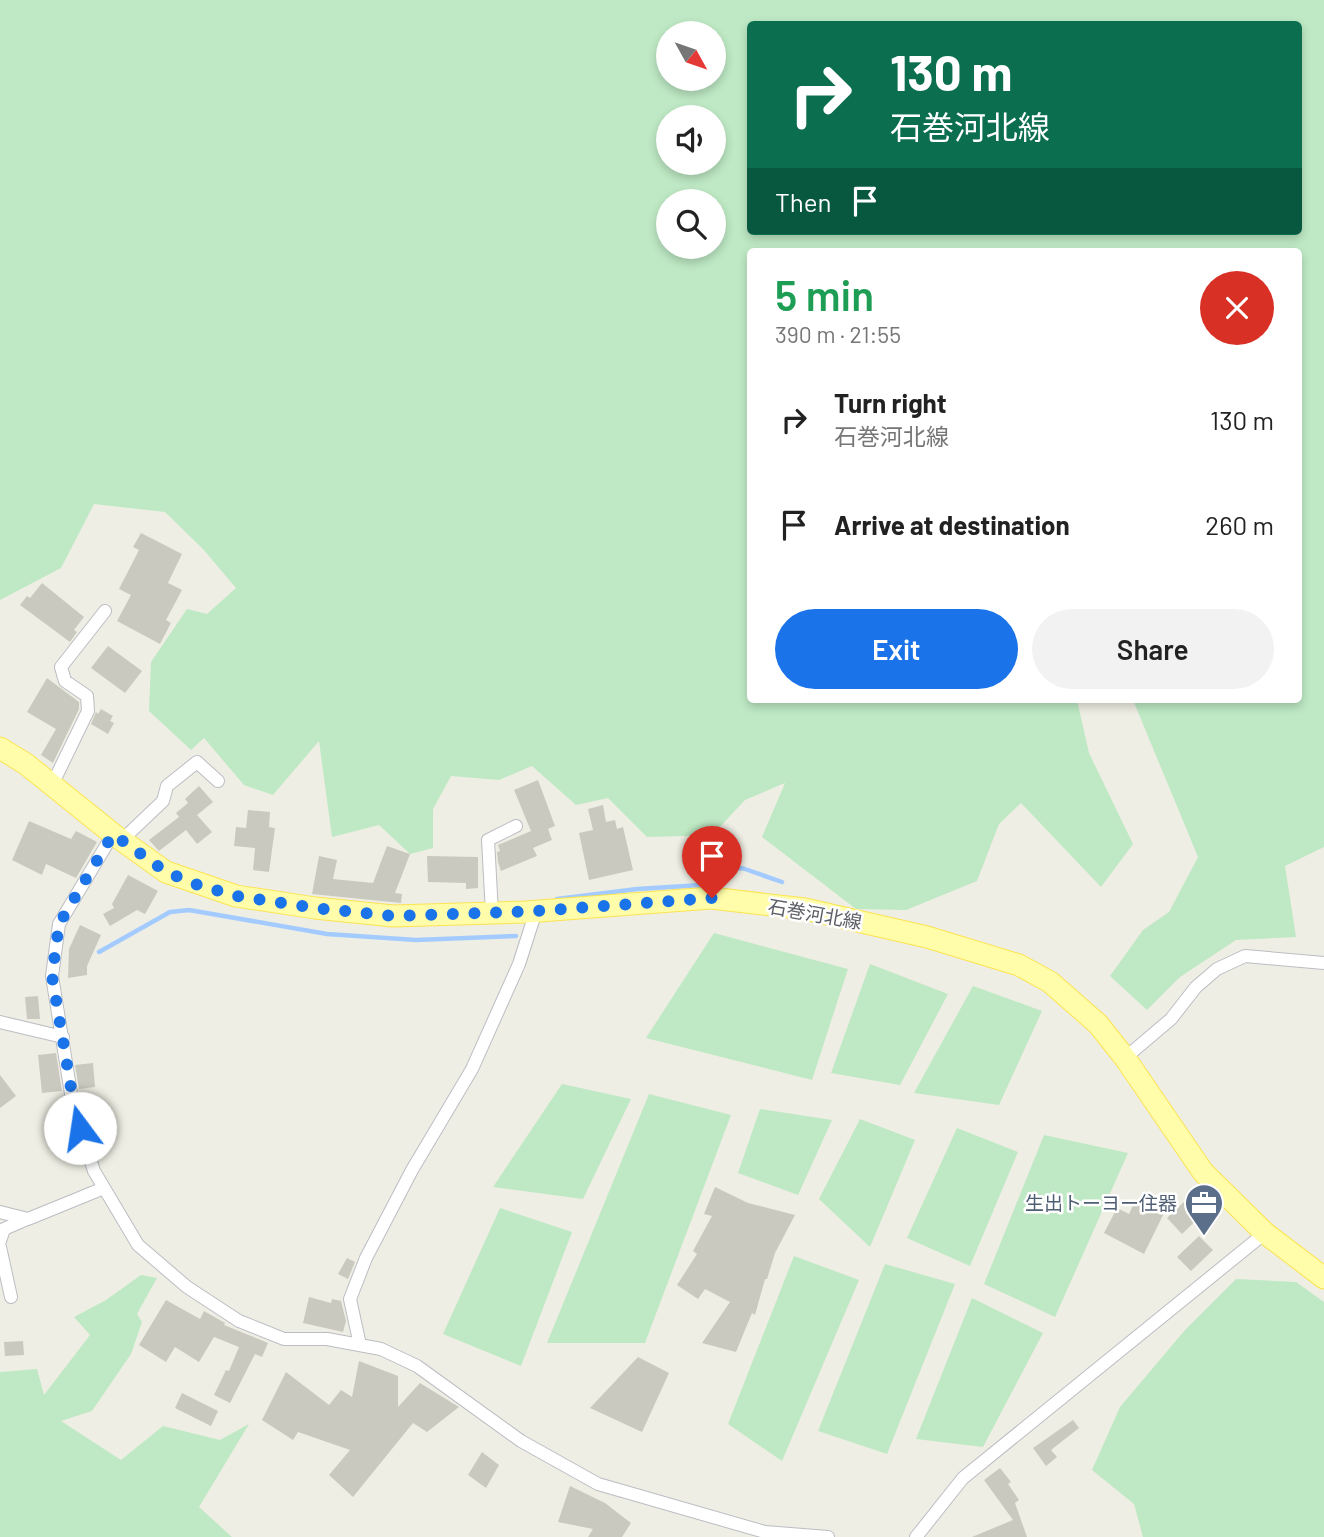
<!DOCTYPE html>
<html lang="en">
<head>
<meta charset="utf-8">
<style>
	body { margin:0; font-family:Barlow,"Noto Sans JP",sans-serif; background:#f2f2f2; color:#222; height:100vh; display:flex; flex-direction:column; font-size:26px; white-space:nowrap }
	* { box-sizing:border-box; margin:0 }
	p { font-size:23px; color:#767676 }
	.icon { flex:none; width:38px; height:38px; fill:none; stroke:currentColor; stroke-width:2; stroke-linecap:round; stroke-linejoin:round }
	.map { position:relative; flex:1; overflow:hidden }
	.drawer { position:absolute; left:747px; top:248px; width:555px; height:455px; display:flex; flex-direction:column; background:#fff; border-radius:7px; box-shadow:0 4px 10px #0003 }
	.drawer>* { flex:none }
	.top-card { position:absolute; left:747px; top:21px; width:555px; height:214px; border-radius:7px; box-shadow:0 4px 10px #0003; background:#0b6e4f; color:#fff; overflow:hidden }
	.needle { width:46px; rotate:130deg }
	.tools { position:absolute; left:656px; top:21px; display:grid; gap:14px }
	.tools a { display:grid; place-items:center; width:70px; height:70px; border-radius:50%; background:#fff; box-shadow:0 4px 10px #0003; font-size:35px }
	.pin { position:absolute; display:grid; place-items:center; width:60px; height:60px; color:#fff; margin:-72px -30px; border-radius:50% 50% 50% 0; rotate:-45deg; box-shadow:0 0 7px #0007 }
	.pin .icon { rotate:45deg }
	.me { position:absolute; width:77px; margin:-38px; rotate:346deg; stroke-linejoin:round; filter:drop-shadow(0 0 5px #0008) }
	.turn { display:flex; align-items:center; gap:24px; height:147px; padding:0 28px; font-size:32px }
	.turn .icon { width:91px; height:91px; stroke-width:2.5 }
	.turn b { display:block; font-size:49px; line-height:60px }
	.then { display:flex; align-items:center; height:66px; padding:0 28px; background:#0003; gap:14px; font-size:26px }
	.round { display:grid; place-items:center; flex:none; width:74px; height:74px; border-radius:37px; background:#f2f2f2 }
	.summary { display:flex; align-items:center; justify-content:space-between; height:119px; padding:0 28px }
	h1 { font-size:42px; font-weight:600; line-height:52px; color:#1e9e55 }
	.primary-button { display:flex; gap:14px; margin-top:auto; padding:14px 28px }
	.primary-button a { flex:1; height:80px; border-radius:42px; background:#1a73e8; color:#fff; font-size:28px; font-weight:600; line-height:80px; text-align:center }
	.primary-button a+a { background:#f2f2f2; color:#222 }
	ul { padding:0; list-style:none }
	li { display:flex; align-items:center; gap:21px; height:105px; padding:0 28px }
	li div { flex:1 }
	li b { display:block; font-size:26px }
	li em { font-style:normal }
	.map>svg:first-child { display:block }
	.green { fill:#bee9c4; fill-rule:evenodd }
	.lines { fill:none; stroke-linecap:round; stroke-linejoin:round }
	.stream { stroke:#a4cbff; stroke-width:4.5 }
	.building { fill:#cac9c0 }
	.street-casing { stroke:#bbbdc3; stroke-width:14 }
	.primary-casing { stroke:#fbe351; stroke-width:23 }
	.street { stroke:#fff; stroke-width:12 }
	.primary { stroke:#fffda9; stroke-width:21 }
	.route { stroke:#1a73e8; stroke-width:12; stroke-dasharray:0 21.6 }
	.labels { text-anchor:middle; stroke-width:5; stroke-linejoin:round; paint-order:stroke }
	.street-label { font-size:19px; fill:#5c5f65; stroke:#fff }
	.service-label { font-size:19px; fill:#4e5e75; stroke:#fff; text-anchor:end }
</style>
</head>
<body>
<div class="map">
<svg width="1324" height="1537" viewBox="0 0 1324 1537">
	<rect width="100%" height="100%" fill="#efeee4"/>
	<!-- green -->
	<path class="green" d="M0,0H1324V847L1285,866L1296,937L1236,940L1180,977L1147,1010L1110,976L1143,930L1169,912L1198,857L1133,700H1298V252H751V700H1077L1089,753L1133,844L1101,887L1021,803L999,824L977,881L906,910L856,909L762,837L785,783L745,800L716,831L686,836L647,837L608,798L576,805L532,766L499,780L451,776L433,809V848L410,854L379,825L332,837L319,741L273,795L244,785L204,738L191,750L149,711L151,662L187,609L207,614L236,588L203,549L165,512L94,504L61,568L0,600ZM751,24H1298V231H751ZM668,33H714V79H668ZM668,117H714V163H668ZM668,201H714V247H668Z
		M714,933L848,969L812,1080L646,1038Z
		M870,964L948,994L900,1085L831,1073Z
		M973,986L1042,1011L999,1105L914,1093Z
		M562,1084L631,1099L583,1199L493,1187Z
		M649,1094L731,1115L645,1343H547Z
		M760,1109L832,1120L798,1195L738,1173Z
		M860,1119L915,1140L870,1247L819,1199Z
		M957,1128L1018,1152L970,1266L907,1238Z
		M1044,1135L1128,1153L1055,1317L984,1284Z
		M500,1208L572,1232L521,1366L443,1334Z
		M794,1256L859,1280L782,1461L728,1424Z
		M885,1264L955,1284L887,1454L818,1431Z
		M141,1275L157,1278L137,1314L142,1322L131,1354L92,1411L61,1421L121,1460L163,1426L220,1440L249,1424L199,1507L232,1537H0V1372L37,1369L44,1395L90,1335L74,1317L106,1300Z
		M1236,1279L1296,1282L1324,1302V1537H1143L1134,1504L1092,1470L1120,1407L1185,1330Z
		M972,1298L1043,1333L983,1447L916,1439Z"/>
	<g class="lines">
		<!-- stream -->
		<path class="stream" d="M557,899L637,889L701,885L719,871L742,868L782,882
			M99,952L170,912L189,910L327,934L416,940L516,936"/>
	</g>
	<!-- building -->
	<path class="building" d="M141,533L182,554L168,583L182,590L166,620L171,623L160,644L117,621L131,595L119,589L139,550L133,547Z
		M42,583L84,617L74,630L77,632L70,642L20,605L27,596L30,598Z
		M108,646L142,671L125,693L91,668Z
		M47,678L79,702V709L53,763L41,755L56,729L27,712Z
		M101,709L113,716L110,721L114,723L108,734L91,724L96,712L98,714Z
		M538,780L555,826L548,829L552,840L533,848L537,856L501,871L498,862L497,852L500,851L498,845L531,831L514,790Z
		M199,786L213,802L197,815L212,832L197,844L186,830L159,851L149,840L179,817L176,813L188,803L185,799Z
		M603,805L606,822L615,820L617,829L623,827L633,870L589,880L579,833L593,830L588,809Z
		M248,810L270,812L269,827L275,828L269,872L253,870L255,848L234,846L236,827L246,828Z
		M29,821L71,839L76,831L97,842L76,878L46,864L42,875L12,860Z
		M387,846L410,854L395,893L402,894L401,903L312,894L319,856L337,860L333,879L373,883Z
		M427,856L478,857V888L466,889V883L428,882Z
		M128,875L158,891L145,914L137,910L110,926L103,914L114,908L112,904Z
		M80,925L101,935L87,966V975L68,978L69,949Z
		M38,996L40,1019H27L25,997Z
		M56,1053L62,1091L42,1093L38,1055Z
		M93,1063L95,1087L79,1089L75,1065Z
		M0,1075L16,1096L0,1108Z
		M715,1187L748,1203L795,1215L775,1253L767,1279H765L755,1315L752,1313L736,1352L702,1343L730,1302L705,1289L698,1299L677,1285L697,1254L693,1251L712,1216L704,1214Z
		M1197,1194L1210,1207L1182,1234L1167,1218L1186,1200L1189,1203Z
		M1136,1199L1164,1213L1144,1254L1104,1233L1117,1208L1129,1214Z
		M1199,1236L1213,1250L1191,1271L1177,1257Z
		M347,1258L355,1262L348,1279L338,1274Z
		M309,1297L331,1303L332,1299L341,1301L346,1321L343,1332L303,1323Z
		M166,1300L200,1319L204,1311L225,1323L224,1325L268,1343L262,1357L255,1354L230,1403L214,1395L226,1370L229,1371L239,1347L214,1337L199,1362L175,1347L166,1362L139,1345Z
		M23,1341L24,1355L5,1356L4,1342Z
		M638,1357L669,1373L642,1432L590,1408Z
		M359,1361L398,1376V1407L420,1383L459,1407L427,1432L413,1423L353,1497L329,1475L350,1450L298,1432L293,1440L262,1420L286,1372L329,1405L341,1390L352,1397Z
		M182,1393L218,1411L211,1426L175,1408Z
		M1073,1420L1079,1428L1051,1450L1057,1457L1046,1466L1033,1448Z
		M482,1452L499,1465L486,1488L468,1475Z
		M1000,1468L1011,1482L1008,1484L1019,1500L1015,1503L1027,1537H972L1013,1520L984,1480Z
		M570,1486L605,1503L631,1523L622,1537H588L593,1529L558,1522Z"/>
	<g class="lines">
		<defs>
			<path id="street" d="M52,785L88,711L87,696L65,681L61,667L105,611
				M113,834L59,924L52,976L73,1106L94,1171L138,1245L187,1287L239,1321L284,1339H327L381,1349L417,1366L521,1441L598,1484L765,1532L828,1537
				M122,840L163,801L167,786L197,762L218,781
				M492,913L488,840L516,826
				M0,1022L63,1037
				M1125,1058L1171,1019L1196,987L1217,969L1245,956L1324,963
				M0,1212L28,1219L104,1188
				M0,1241L4,1229L27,1219
				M0,1247L11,1297
				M360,1345L350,1299L366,1258L412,1170L472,1069L519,964L536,911
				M916,1537L963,1478L1265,1233"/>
			<path id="primary" d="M0,748L26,764L113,834L166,872L236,896L315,908L393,916L526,912L711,898L805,909L927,937L1019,965L1050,982L1098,1024L1125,1058L1203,1172L1265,1233L1324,1278"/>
		</defs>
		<!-- street casing -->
		<use href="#street" class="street-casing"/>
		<!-- primary casing -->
		<use href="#primary" class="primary-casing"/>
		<!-- street -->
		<use href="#street" class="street"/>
		<!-- primary -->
		<use href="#primary" class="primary"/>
	</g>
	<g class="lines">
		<!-- route -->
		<path class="route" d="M80,1128L74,1106L52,976L59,924L113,834L166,872L198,885L236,896L315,908L393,916L536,911L712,898"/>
	</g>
	<!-- icons -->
	<defs>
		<symbol id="office-pin" viewBox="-11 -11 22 30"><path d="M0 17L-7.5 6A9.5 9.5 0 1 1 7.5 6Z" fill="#5c6f8a" stroke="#fff"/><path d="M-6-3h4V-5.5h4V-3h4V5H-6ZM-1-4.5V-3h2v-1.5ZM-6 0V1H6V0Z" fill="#fff"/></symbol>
	</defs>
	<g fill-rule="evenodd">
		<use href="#office-pin" x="1182" y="1181" width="44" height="60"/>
	</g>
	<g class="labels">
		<!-- street labels -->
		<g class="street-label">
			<text transform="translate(815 914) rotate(10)" y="7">石巻河北線</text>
		</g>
		<!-- service labels -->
		<g class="service-label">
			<text x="1177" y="1210">生出トーヨー住器</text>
		</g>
	</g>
</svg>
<div class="tools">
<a><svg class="needle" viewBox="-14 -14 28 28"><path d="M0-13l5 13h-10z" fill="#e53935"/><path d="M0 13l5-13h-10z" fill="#767676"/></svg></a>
<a><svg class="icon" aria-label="sound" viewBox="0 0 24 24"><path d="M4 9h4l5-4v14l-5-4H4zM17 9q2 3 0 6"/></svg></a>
<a><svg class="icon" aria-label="search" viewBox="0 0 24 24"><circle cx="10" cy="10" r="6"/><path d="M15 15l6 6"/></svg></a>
</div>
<div class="pin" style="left:712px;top:898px;background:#d93025"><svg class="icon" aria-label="arrive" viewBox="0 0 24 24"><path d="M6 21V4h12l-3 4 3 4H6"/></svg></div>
<svg class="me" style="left:80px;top:1128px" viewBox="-20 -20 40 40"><circle r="19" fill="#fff"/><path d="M0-13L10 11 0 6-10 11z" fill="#1a73e8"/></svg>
<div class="top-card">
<div class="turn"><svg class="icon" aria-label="right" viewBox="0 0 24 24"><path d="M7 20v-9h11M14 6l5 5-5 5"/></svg><div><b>130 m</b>石巻河北線</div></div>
<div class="then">Then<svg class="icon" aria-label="arrive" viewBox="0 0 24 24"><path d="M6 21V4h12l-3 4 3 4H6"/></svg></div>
</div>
<section class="drawer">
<div class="summary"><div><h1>5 min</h1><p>390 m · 21:55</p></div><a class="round" style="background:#d93025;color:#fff"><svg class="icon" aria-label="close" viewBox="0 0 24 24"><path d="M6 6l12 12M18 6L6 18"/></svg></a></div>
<ul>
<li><svg class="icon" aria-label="right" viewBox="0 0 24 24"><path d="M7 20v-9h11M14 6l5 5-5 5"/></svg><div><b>Turn right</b><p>石巻河北線</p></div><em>130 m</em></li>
<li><svg class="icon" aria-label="arrive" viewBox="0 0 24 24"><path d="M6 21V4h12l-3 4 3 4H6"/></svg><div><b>Arrive at destination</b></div><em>260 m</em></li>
</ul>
<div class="primary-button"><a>Exit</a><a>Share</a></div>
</section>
</div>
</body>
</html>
